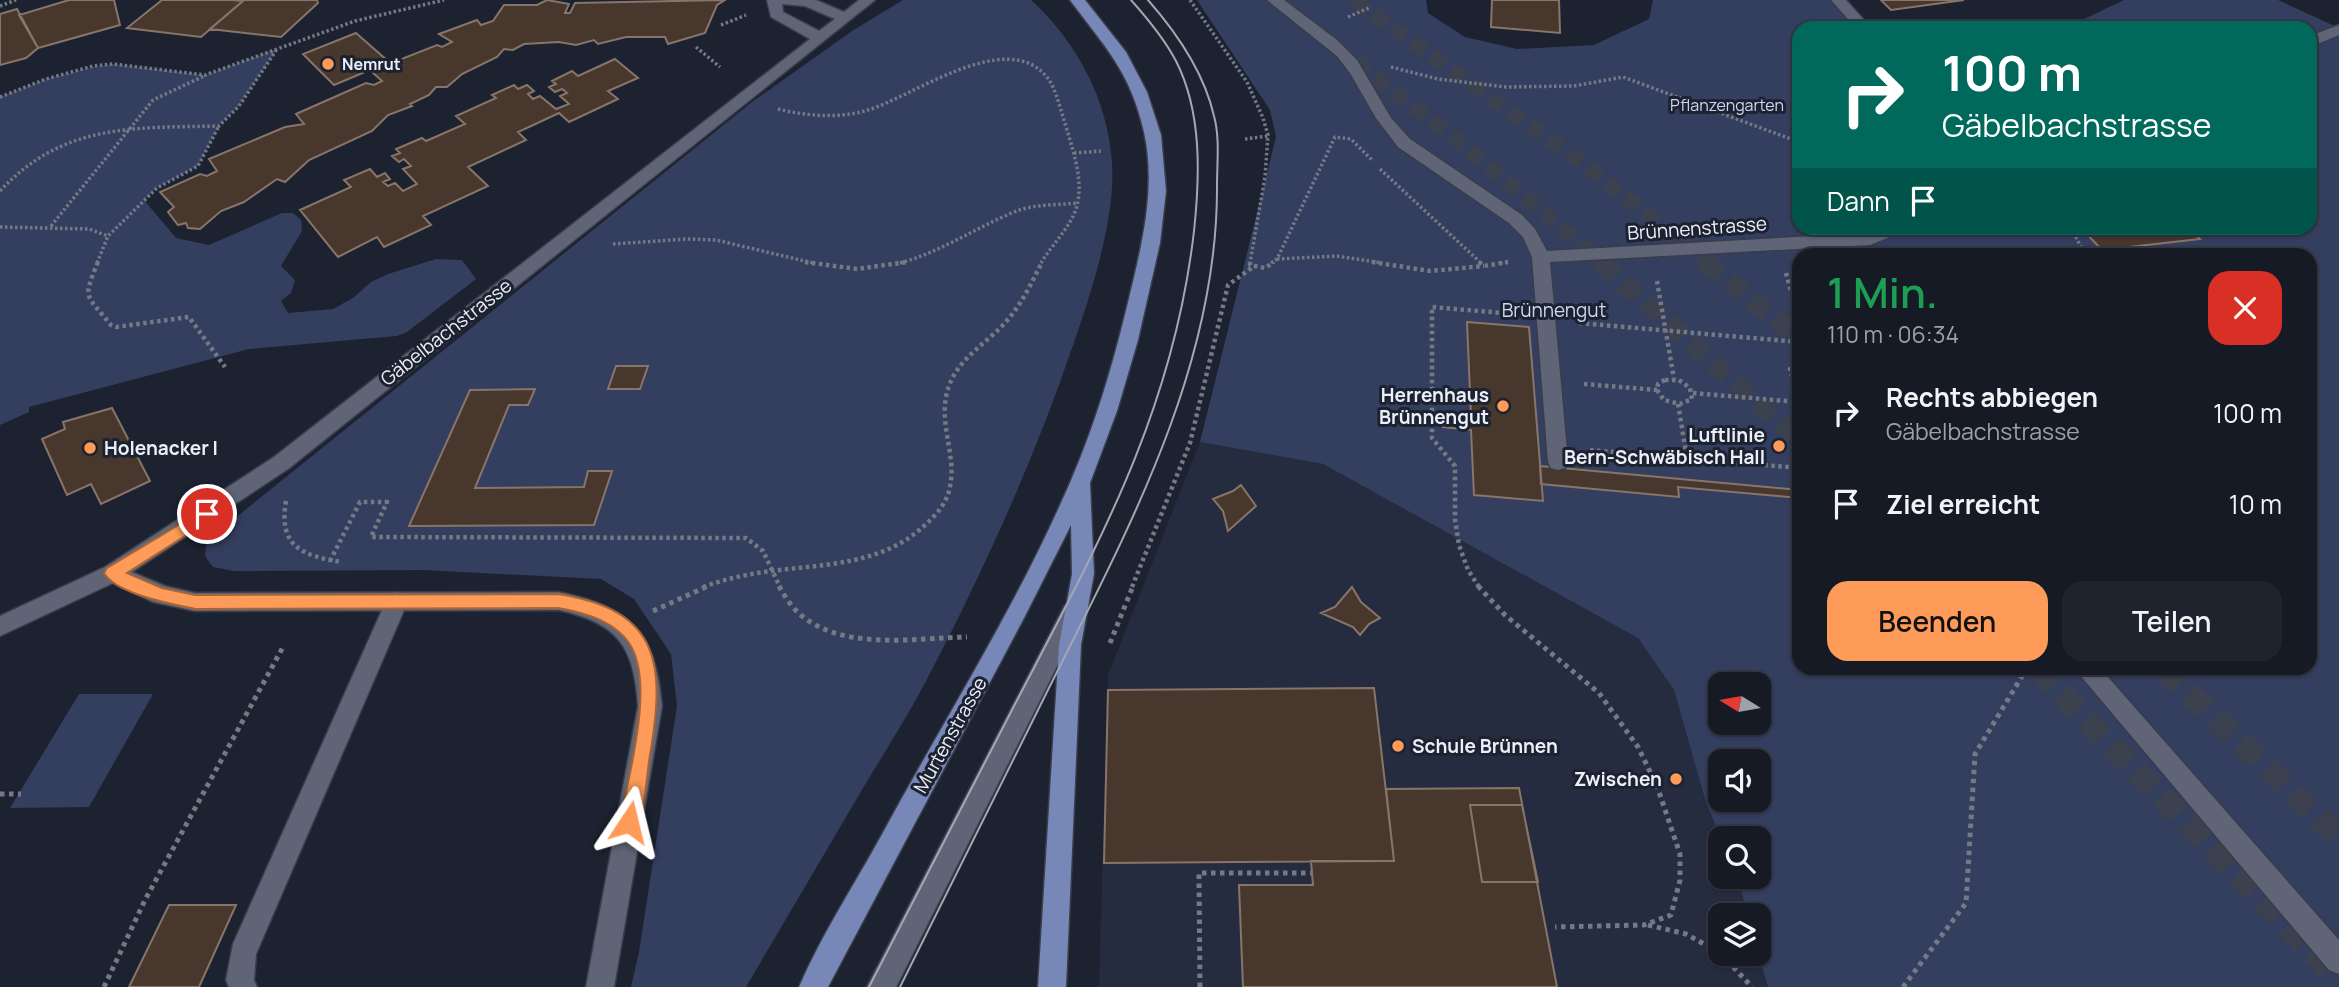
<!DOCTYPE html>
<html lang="de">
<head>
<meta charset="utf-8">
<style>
	body { margin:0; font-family:Manrope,sans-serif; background:#1f232d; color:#f1f3f6; height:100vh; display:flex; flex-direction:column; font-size:26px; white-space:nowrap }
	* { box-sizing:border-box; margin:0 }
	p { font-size:23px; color:#9ea1a7 }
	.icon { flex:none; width:38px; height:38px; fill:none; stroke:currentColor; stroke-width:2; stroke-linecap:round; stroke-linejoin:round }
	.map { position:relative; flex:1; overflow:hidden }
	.side { position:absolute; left:1792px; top:248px; width:525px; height:427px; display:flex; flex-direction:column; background:#161a25; border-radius:21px; box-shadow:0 2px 5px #0004,0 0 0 2px #353842 }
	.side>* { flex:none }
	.top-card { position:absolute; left:1792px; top:21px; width:525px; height:214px; border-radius:21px; box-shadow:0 2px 5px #0004,0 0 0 2px #353842; background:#00695c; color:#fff; overflow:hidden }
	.needle { width:46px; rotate:281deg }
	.tools { position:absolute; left:1708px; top:672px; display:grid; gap:14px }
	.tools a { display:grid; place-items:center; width:63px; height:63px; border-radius:14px; background:#161a25; box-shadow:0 2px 5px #0004,0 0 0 2px #353842; font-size:35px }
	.pin { position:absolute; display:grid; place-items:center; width:60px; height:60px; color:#fff; margin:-30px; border:4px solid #fff; border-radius:50%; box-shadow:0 2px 7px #0007 }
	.me { position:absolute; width:77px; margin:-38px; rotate:10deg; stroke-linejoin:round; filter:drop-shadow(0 0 5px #0008) }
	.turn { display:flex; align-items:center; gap:24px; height:147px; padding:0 35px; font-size:32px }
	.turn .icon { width:91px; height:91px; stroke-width:2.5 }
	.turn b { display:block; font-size:49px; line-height:60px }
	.then { display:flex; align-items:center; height:66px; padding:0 35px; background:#0003; gap:14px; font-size:26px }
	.round { display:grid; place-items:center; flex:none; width:74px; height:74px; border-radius:21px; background:#1f232d }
	.headline { display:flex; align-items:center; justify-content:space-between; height:119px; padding:0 35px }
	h1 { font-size:42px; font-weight:600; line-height:52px; color:#1e9e55 }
	.button { display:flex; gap:14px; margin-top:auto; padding:14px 35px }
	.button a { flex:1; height:80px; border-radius:21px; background:#fe9b58; color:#111; font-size:28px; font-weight:600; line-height:80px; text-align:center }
	.button a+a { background:#1f232d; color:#f1f3f6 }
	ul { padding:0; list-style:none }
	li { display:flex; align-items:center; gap:21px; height:91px; padding:0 35px }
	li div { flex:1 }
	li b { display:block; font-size:26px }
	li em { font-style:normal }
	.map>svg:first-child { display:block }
	.built { fill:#252c40 }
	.green { fill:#343e5e; fill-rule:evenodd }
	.building { fill:#47372c; stroke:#887569; stroke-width:2 }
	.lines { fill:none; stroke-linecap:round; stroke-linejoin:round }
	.highway-tunnel-far2 { stroke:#3c414f; stroke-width:16; stroke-dasharray:16 8; stroke-linecap:butt }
	.highway-tunnel-far1 { stroke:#3c414f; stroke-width:20; stroke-dasharray:20 10; stroke-linecap:butt }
	.highway-tunnel { stroke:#3c414f; stroke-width:24; stroke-dasharray:24 12; stroke-linecap:butt }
	.lane-casing { stroke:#393d4a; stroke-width:3 }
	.street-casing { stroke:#393d4a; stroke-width:3 }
	.primary-casing { stroke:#393d4a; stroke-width:3 }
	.path-far2 { stroke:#747986; stroke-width:3.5; stroke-dasharray:2.5 2.5; stroke-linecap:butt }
	.path-far1 { stroke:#747986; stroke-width:4.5; stroke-dasharray:3.5 3.5; stroke-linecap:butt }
	.path { stroke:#747986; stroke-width:5; stroke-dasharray:4.5 4.5; stroke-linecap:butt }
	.lane { fill:#5f6577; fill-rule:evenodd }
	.street { fill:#5f6577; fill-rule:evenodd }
	.primary { fill:#7787b7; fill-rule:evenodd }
	.tram { stroke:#a3a7b3; stroke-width:2 }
	.route { fill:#fe9b58; stroke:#a56539; stroke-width:2 }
	.poi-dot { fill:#fe9b58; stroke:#1d2231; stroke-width:2.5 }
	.labels { text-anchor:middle; stroke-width:6; stroke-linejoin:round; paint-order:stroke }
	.far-poi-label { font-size:16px; font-weight:bold; fill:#ebeff9; stroke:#1d2231; text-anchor:start }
	.far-park-label { font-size:16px; fill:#cdd7f3; stroke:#1d2231 }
	.street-label { font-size:19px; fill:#ebeff9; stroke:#1d2231 }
	.park-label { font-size:19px; fill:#cdd7f3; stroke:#1d2231 }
	.poi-label { font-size:19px; font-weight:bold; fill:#ebeff9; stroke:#1d2231; text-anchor:end }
</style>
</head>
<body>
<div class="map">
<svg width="2339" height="987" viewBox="0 0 2339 987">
	<rect width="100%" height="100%" fill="#1d2231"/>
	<!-- built -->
	<path class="built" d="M1200,442L1323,464L1638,638L1674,690L1706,803L1721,838L1720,877H1737L1748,915H1720V954H1758L1768,987H1099L1108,675Z"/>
	<!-- green -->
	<path class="green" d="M903,0H1031C1077,42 1108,100 1112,163C1116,219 1090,297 1071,351C1032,465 981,576 925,683C907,717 886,750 866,783C826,851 786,919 746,987H631L639,952L677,706L671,654L634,599L601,579L423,570L234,571L213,567L205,556L206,545L219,531L752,102L852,31Z
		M1197,0H1426L1428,13L1465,37L1517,49L1594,45L1649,19L1653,0H1843L1870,28H1799V228H2310V28H2065L2124,0H2278L2339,28V987H1768L1758,954L1759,915H1748L1737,877H1759V838H1721L1706,803L1674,690L1638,638L1323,464L1200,442L1276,137L1270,110ZM1799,256H2310V668H1799ZM1720,684H1759V723H1720ZM1720,761H1759V800H1720Z
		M277,49L239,106L219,126L198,166L157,188L144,200L176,238L209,245L282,213H293L301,220L302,231L281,266L295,280L291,293L281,301L288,313L333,309L353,298L371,282L388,274L436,259L462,260L476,279L407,332L397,336L249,349L29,407V412L0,425V97L46,79L93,67L113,64L205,75Z
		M79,694H153L89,807L10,808Z"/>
	<!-- building -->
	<path class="building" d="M69,0H114L120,25L38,48L19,15Z
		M162,0H232L243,1L201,37L127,28Z
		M244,0H317L318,3L281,37L210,29Z
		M547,0L569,4L565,13H570L575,3L725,0L717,5L705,33L668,44L665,37H626L598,44L594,40L576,45L559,42L524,44L513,50L504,49L497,57L462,74L447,87H436L429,95L410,104L412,106L388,115L372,131L309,160L285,182L277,179L244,202L221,211L200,229L188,228L186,223L178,225L168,212L174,207L160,192L200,174L207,176L217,171L209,159L285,127L304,124L296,114L366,83L374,85L382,81L371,71L437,45L442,47L452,42L439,34L477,20L481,25L493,21L504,5H537Z
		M1492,0H1559L1560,33L1491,27Z
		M1881,0H1964L1891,10Z
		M17,9L38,48L26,58L0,65V14Z
		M356,33L389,62L334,85L303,54Z
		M615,59L638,78L608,91L618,99L569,122L559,113L518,132L526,140L468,167L488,186L423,216L431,225L384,247L377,237L338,257L300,210L351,187L344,180L370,169L377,177L385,173L390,179L383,182L388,186L395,183L403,191L417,184L403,169L411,166L404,159L399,162L392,156L400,153L396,149L422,138L426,141L465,124L456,116L496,98L492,95L514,85L518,89L527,85L534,91L528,94L533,99L540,96L556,109L569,104L560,96L567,93L562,89L555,92L549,87L556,84L552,81L572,71L578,76Z
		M2081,228H2188L2200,239L2102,250Z
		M1467,322L1529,327L1543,501L1474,495L1471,430L1443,427V414L1471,416Z
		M616,366H648L640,389H608Z
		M535,389L528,405H509L475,488L584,487L588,471H612L594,525L409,526L470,390Z
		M112,408L150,481L101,504L91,484L67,495L42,439L65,429L63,422Z
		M1540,466L1799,490V498L1678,487L1679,497L1541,484Z
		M1241,485L1256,506L1228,531L1223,511L1213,499L1233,491Z
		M1352,587L1361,602L1380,618L1369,624L1360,635L1353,627L1321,613L1335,607Z
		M1374,688L1394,861L1104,863L1108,690Z
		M1519,788L1557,987H1243L1239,885H1313L1311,861H1394L1386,789Z
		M1470,805H1522L1538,882H1482Z
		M169,905H236L199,987H129Z"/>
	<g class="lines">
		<!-- highway-tunnel-far2 -->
		<path class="highway-tunnel-far2" d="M1353,0L1584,164L1707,263
			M1336,48L1457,140L1603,263"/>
		<!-- highway-tunnel-far1 -->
		<path class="highway-tunnel-far1" d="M1601,262L1799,440
			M1705,262L1799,338"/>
		<!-- highway-tunnel -->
		<path class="highway-tunnel" d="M2036,668L2339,979
			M2163,668L2339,837"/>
		<defs>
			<path id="lane" d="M1267,0H1284L1337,40L1357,60L1391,118L1410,139L1522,215L1535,229L1547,251L1867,233L1881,228H1905L1902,232L1870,245L1550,262L1568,462L1565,468L1558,470L1551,468L1548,462L1532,257L1523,237L1509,223L1398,147L1376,118L1350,73L1337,56Z
				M1831,0H1846L1871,28H1856Z
				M2339,25V35L2310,47V36Z
				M397,592L405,594L408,601L256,954L254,980L257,987H229L226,980L233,944L386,601L389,594Z
				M1073,603L1081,605L1084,612L896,987H867L1065,605Z
				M2074,668H2100L2339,940V974L2329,970Z"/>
			<path id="street" d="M767,0H816L844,12L859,0H875L288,469L132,572L165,586L195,593L558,592C629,606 656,632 662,706L614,987H586L638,706C634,646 618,623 558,610L195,611L153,602L113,583L0,636V616L105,567L274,457L810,39L771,17ZM782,4L805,6L835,19L819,31L783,12Z"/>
			<path id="primary" d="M1070,0H1085L1126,52L1147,92L1161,135L1166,191L1160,243L1138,340L1117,411L1090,483L1094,574L1081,645L1066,987H1038L1059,645L1072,574L1071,525L1025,616L828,987H799C821,936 853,887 880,838C948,712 1028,589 1081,456C1102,403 1117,349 1130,294C1143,241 1156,186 1144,132C1130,71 1105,47 1070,0Z"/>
		</defs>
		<!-- lane casing -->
		<use href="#lane" class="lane-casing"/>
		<!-- street casing -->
		<use href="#street" class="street-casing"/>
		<!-- primary casing -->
		<use href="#primary" class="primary-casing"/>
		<!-- path-far2 -->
		<path class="path-far2" d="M1190,0L1247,82L1263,118L1268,135L1265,177L1250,263
			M0,6L16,0
			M1348,17L1371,7
			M721,25L746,15
			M696,47L720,67
			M1391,67L1438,79L1506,87L1574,86L1623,77L1799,142
			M0,97L46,79L93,66L113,64L205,75L355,21L444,0
			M778,109C807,116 838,119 868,110C912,97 1005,28 1046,76C1056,88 1059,105 1064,120C1072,148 1087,186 1074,214C1066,232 1051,246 1041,263
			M1245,139L1268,136
			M1074,153L1101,151
			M1380,169L1481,263
			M0,191C63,123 133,128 219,126L239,106L277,49
			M51,226L153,100L204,76
			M0,227L89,229L108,236L157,188L198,166L219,126
			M2071,228L2086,256
			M613,244L687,239L716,240L813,263
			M1277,259L1337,256L1382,263
			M97,263L108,236
			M900,263C941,252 975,228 1014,212C1033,204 1057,205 1078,203
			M1271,263L1277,259L1335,137L1351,139L1372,160
			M1500,263L1508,262"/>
		<!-- path-far1 -->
		<path class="path-far1" d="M98,262C82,300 86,294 111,325L116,327L189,317L225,367
			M805,262L857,269L907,262
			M1250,262V265L1265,268L1274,262
			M1372,262L1430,271L1484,266
			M1479,262L1484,266L1508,262
			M1786,273L1799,319
			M1657,281L1674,379
			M1579,323L1799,342
			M1799,370L1790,369L1799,404
			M1665,380H1679L1690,388L1692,399L1680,404L1664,400L1657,390L1658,384Z
			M1584,384L1657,390
			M1693,393L1798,402
			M1678,404L1687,458
			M1590,450L1799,468
			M286,501C278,546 302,556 342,562
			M330,561L360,502H387L371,537L746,538L763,551L780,587
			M703,587C725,579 748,574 771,571C825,564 884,565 926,524C935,516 944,506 948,494C961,456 932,419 952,379C963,356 986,343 1003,325C1021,306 1031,284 1042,262
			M1132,587L1190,443L1228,285L1253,267
			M1479,587L1468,570L1459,545L1455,519V466L1432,438V307L1514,314"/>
		<!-- path -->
		<path class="path" d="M779,586C785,597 792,608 802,616C845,651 916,638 967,637
			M1478,586L1505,615L1599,693L1638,747L1657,786L1680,854V880L1671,915L1644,925L1555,927
			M653,611L708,586
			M1110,643L1133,586
			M0,794H21
			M1648,925L1686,934L1720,953
			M1721,954L1752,987
			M104,987L145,900L283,647
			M1200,987L1199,873H1313
			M1903,987L1966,903L1975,754L2027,668"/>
		<!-- lane -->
		<use href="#lane" class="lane"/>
		<!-- street -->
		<use href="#street" class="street"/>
		<!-- primary -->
		<use href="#primary" class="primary"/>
		<!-- tram -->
		<path class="tram" d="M869,987C917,894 965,801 1013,708C1096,548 1173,414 1194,231C1200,175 1202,112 1176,61C1164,38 1148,19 1131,0
			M900,987C947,892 995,797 1042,702C1122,541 1218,371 1217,186C1217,163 1220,138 1214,116C1204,72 1177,33 1148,0"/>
	</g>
	<!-- route -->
	<path class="route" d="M207,508L213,509L215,514L213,518L127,573L162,588L195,595L558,594C662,610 665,666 650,755C646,778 646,807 636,828L629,831L623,828L620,822C628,777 656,682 629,643C614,621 583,612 558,608L195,609C172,604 116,594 104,573L107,568Z"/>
	<!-- markers -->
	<g class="poi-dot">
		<circle cx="328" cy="64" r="7"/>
		<circle cx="1503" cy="406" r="7"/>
		<circle cx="1779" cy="446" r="7"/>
		<circle cx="90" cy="448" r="7"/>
		<circle cx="1398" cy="746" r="7"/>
		<circle cx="1676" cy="779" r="7"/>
	</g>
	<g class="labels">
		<!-- far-poi labels -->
		<g class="far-poi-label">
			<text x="342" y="70">Nemrut</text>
		</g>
		<!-- far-park labels -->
		<g class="far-park-label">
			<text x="1727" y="111">Pflanzengarten</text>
		</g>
		<!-- street labels -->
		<g class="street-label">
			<text transform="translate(1697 228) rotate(-4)" y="7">Brünnenstrasse</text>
			<text transform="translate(446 332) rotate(-38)" y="7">Gäbelbachstrasse</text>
			<text transform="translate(950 735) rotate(-61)" y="7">Murtenstrasse</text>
		</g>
		<!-- park labels -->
		<g class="park-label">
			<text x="1554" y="317">Brünnengut</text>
		</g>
		<!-- poi labels -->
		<g class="poi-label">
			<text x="1489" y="402">Herrenhaus<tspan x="1489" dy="22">Brünnengut</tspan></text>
			<text x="1765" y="442">Luftlinie<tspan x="1765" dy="22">Bern-Schwäbisch Hall</tspan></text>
			<text x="104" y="455" text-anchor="start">Holenacker I</text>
			<text x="1412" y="753" text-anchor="start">Schule Brünnen</text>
			<text x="1662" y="786">Zwischen</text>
		</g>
	</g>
</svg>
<div class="tools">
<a><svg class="needle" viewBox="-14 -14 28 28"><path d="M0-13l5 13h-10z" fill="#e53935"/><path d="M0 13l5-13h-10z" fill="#9ea1a7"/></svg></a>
<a><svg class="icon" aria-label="sound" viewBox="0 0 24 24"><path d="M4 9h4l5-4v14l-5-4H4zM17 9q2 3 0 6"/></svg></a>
<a><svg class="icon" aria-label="search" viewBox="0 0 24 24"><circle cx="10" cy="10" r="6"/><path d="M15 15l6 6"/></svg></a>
<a><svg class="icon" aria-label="layers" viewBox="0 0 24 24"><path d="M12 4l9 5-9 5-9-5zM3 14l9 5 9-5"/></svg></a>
</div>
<div class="pin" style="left:207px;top:514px;background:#d93025"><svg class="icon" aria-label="arrive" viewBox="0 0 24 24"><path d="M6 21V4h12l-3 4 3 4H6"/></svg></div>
<svg class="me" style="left:629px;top:822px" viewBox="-20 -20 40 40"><path d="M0-17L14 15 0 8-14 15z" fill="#fe9b58" stroke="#fff" stroke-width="4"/></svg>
<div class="top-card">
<div class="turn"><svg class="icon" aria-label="right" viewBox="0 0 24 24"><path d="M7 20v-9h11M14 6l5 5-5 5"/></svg><div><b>100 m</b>Gäbelbachstrasse</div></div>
<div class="then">Dann<svg class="icon" aria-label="arrive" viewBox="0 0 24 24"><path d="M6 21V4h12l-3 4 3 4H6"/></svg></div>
</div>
<section class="side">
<div class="headline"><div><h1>1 Min.</h1><p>110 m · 06:34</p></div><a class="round" style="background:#d93025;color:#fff"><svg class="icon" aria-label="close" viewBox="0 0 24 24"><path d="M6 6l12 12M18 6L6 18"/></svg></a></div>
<ul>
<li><svg class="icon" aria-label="right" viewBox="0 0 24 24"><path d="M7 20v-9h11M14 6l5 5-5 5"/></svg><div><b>Rechts abbiegen</b><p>Gäbelbachstrasse</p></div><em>100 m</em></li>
<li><svg class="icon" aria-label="arrive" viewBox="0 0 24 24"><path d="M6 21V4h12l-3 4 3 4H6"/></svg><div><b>Ziel erreicht</b></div><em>10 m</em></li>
</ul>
<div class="button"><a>Beenden</a><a>Teilen</a></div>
</section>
</div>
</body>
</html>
